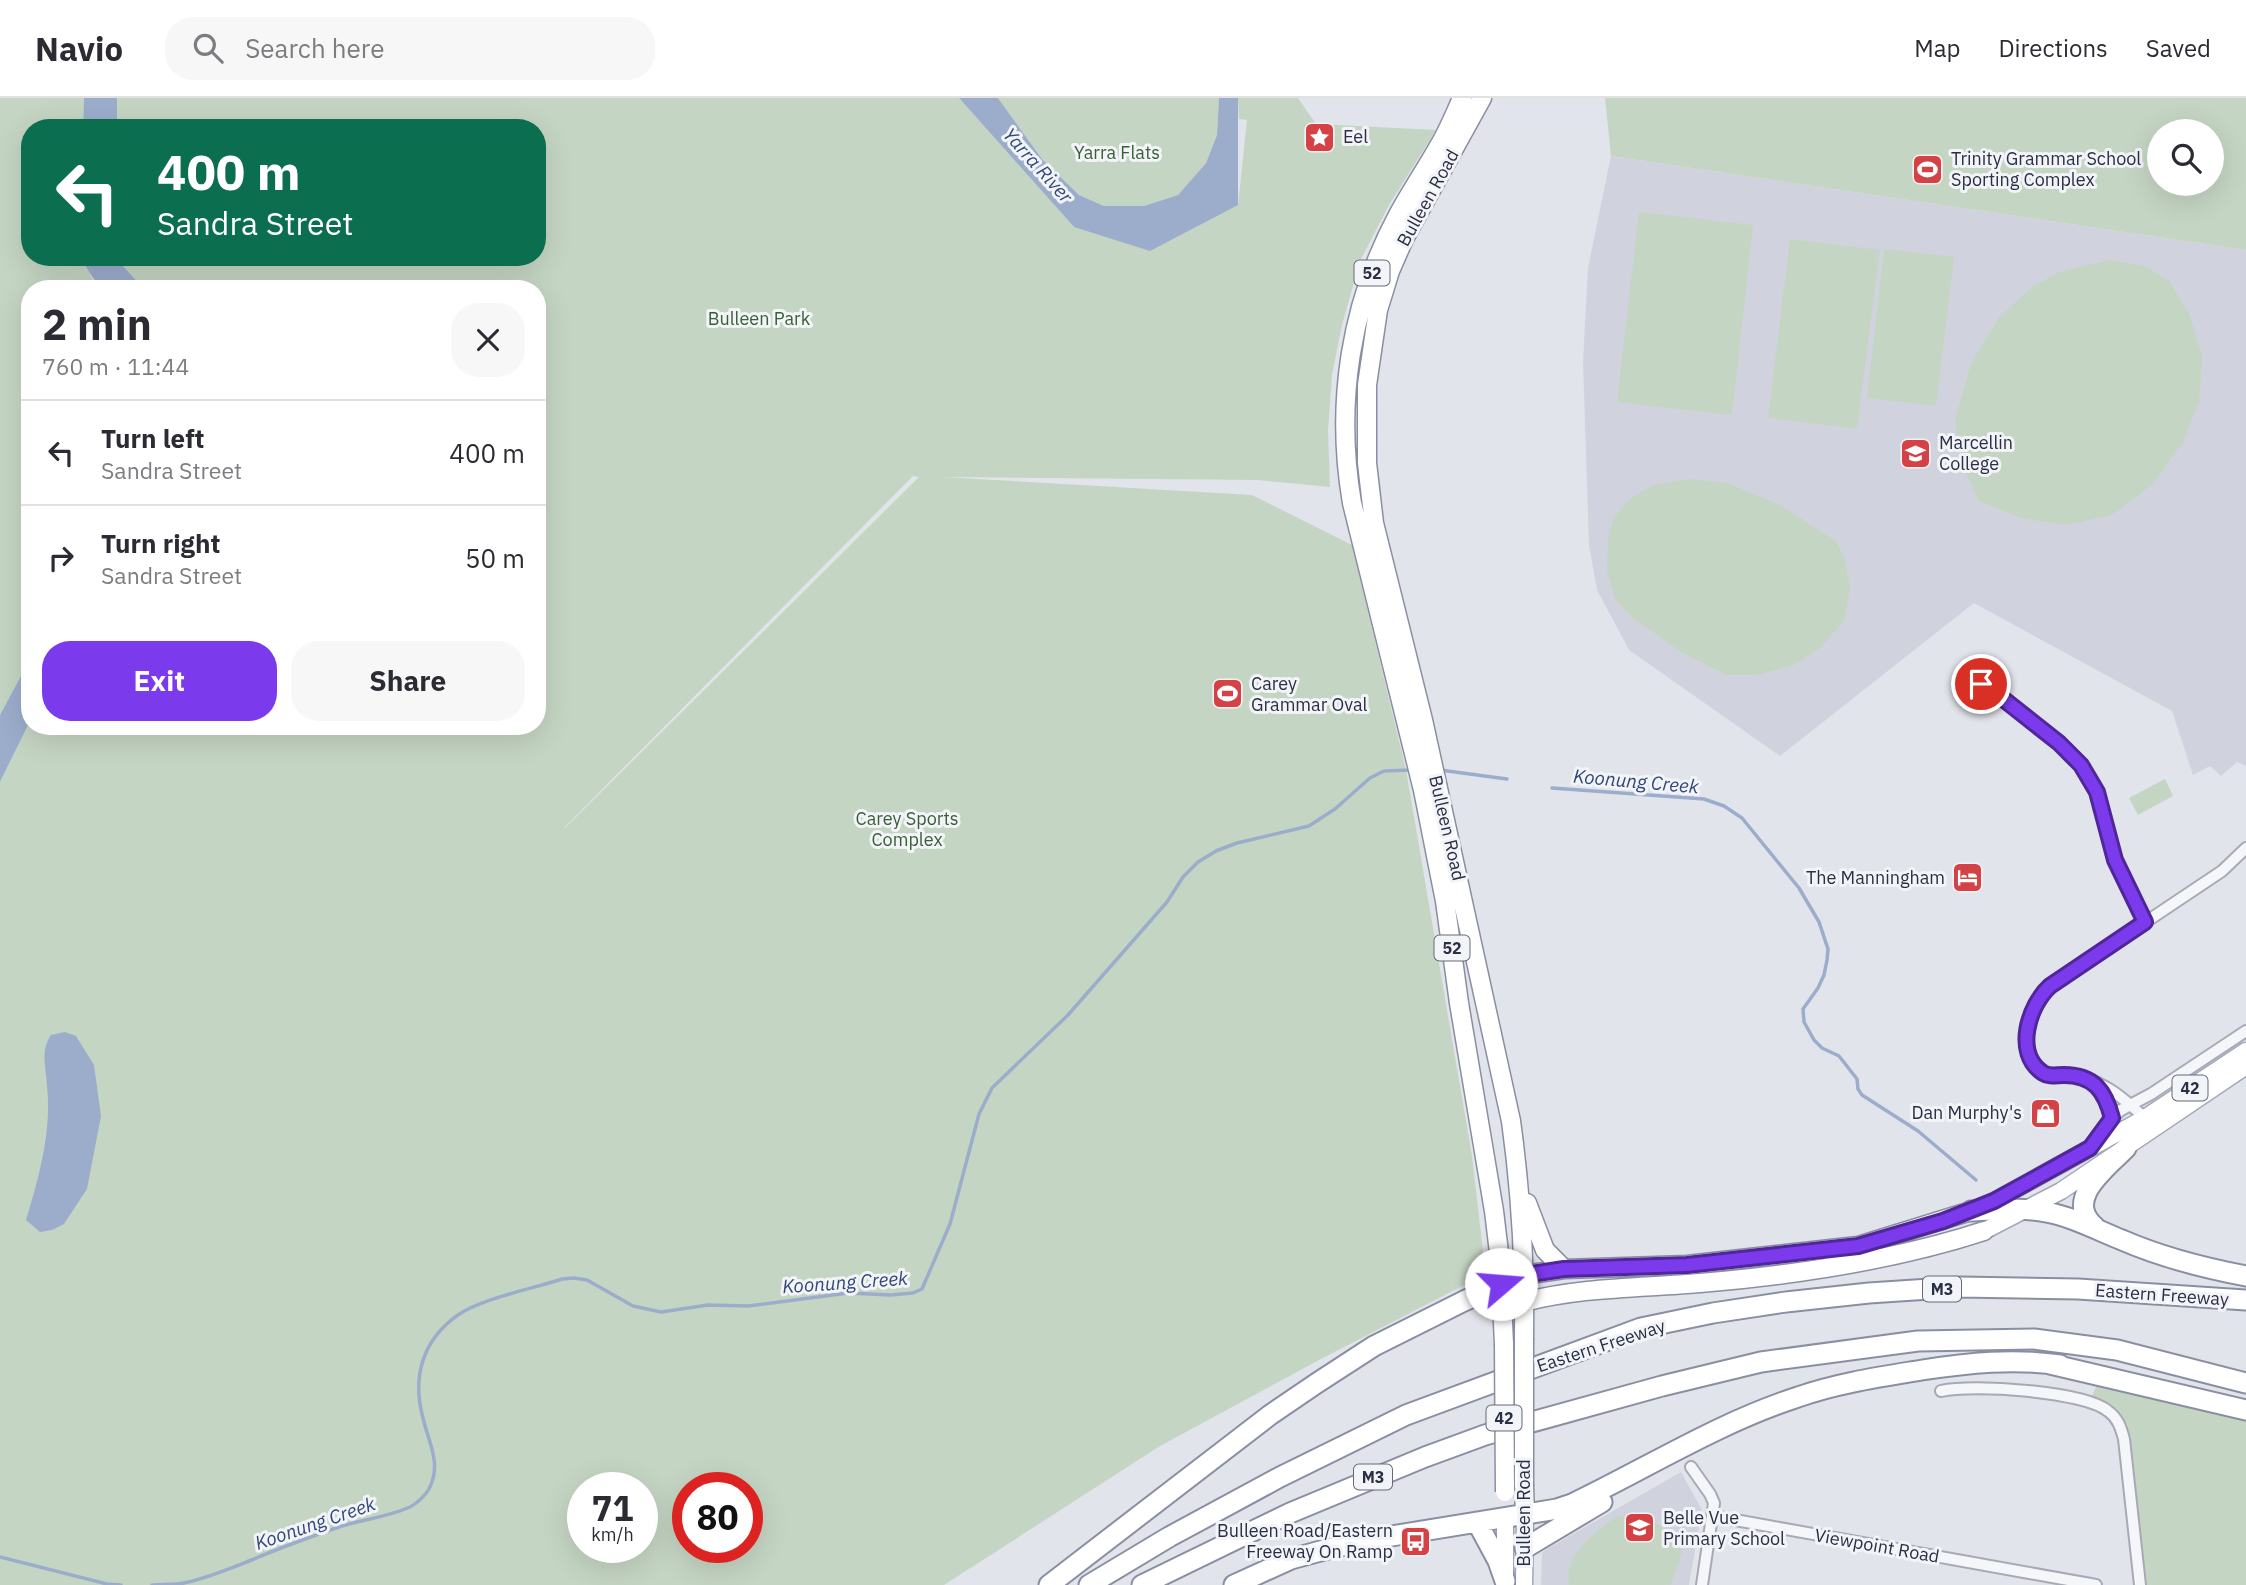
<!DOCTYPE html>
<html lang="en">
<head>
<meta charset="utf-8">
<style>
	body { margin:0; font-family:"IBM Plex Sans",sans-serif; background:#f7f7f7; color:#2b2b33; height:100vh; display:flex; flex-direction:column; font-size:26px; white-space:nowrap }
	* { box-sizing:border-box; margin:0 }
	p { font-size:23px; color:#7c7c81 }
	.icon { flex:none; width:38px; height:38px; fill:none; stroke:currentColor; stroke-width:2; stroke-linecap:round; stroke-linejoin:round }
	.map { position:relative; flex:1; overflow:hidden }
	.sheet { position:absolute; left:21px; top:182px; width:525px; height:455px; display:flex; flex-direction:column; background:#fff; border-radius:28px; box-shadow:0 7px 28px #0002 }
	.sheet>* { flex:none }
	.top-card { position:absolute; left:21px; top:21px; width:525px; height:147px; border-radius:28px; box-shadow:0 7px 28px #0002; background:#0b6e4f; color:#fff; overflow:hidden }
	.controls { position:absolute; left:2147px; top:21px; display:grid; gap:14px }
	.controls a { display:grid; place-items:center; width:77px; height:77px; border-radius:50%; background:#fff; box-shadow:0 7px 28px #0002; font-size:35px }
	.speed { position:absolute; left:567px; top:1374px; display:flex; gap:14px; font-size:35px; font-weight:700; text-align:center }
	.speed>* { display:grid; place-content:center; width:91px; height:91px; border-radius:50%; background:#fff; box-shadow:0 7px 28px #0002; line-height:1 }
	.speed small { font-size:18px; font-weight:400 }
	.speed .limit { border:10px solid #d22; background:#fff; color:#111 }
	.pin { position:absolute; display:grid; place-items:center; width:60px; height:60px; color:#fff; margin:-30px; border:4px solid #fff; border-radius:50%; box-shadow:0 2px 7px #0007 }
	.me { position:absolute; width:77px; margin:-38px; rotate:72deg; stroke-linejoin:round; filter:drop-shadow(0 0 5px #0008) }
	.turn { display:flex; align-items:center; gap:24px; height:147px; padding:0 21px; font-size:32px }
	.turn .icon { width:91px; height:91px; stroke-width:2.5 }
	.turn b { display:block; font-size:49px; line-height:60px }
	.round { display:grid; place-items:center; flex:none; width:74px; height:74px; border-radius:28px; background:#f7f7f7 }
	.head { display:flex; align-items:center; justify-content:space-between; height:119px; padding:0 21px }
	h1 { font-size:42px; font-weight:700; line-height:52px }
	.button { display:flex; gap:14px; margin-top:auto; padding:14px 21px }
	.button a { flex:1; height:80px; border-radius:28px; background:#7c3aed; color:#fff; font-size:28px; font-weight:700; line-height:80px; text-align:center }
	.button a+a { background:#f7f7f7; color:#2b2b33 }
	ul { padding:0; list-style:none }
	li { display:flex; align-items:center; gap:21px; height:105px; padding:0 21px; border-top:2px solid #e1e1e2 }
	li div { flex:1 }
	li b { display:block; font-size:26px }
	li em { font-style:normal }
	header { display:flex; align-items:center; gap:42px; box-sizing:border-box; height:98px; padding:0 35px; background:#fff; border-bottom:2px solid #e1e1e2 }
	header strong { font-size:33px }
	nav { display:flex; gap:38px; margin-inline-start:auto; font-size:24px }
	.search { width:490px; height:63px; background:#f7f7f7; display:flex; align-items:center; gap:18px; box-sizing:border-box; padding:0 24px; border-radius:28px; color:#7c7c81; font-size:26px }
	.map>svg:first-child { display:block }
	.built { fill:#d0d3dd }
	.green { fill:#c5d5c3; fill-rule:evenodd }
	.water { fill:#9cadcc }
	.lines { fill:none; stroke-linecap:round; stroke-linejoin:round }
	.stream { stroke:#9cadcc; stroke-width:3.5 }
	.minor-casing { stroke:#a7aab6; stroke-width:14 }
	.primary-casing { stroke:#a1a7b7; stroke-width:19 }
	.trunk-casing { stroke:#898fa2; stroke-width:21 }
	.motorway-casing { stroke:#898fa2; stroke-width:23 }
	.minor { stroke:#f5f6f9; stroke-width:10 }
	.primary { stroke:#fff; stroke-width:16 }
	.trunk { stroke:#fff; stroke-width:18 }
	.motorway { stroke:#fff; stroke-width:19 }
	.trunk-bridge-casing { stroke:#898fa2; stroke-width:21; stroke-linecap:butt }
	.trunk-bridge { stroke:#fff; stroke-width:18 }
	.route-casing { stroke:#51269a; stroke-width:18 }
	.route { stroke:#7c3aed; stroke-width:12 }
	.labels { text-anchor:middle; stroke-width:6; stroke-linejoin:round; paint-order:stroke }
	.shield { fill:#f2f4f8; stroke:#656a7a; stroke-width:2 }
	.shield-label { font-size:16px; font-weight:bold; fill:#292f44 }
	.poi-label { font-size:18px; fill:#292f44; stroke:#f2f4f8; text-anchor:start }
	.park-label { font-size:18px; fill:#386036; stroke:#f2f4f8 }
	.street-label { font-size:18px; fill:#292f44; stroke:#f2f4f8 }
	.water-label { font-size:19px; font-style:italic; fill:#31487a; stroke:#f2f4f8 }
</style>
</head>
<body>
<header>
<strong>Navio</strong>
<div class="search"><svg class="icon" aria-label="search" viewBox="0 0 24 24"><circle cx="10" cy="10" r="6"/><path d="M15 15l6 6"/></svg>Search here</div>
<nav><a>Map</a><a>Directions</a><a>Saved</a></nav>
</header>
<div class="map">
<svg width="2246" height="1487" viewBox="0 0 2246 1487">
	<rect width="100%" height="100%" fill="#e2e4eb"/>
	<!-- built -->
	<path class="built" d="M1611,58L2246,152V668L2237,664L2221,678L2210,668L2193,677L2172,613L1974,505L1780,658L1629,552L1597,492L1589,447L1583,264L1588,170Z
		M1681,1374L1702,1412L1689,1487H1541L1542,1455L1545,1452Z"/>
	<!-- green -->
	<path class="green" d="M0,0H84L83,30H30V159H81L93,182L103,191H30V561L0,617Z
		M117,0H959L1074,129L1238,107L1247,22L1239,21L1238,0H1298L1316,26L1436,32L1389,107L1360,163L1342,227L1332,277L1328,333L1330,389L1258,382L943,379L1252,397L1352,447L1406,672L1472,1058L1484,1162L1468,1185L1321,1261L1160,1348L944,1487H0V684L30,623V628H537V191H144L115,159H537V30H117ZM913,378L919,379L564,731V730ZM583,1390H642V1449H583ZM688,1390H747V1449H688Z
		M998,0H1219L1217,37L1206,65L1178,97L1144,108H1104L1079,97L1042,61Z
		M1605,0H2246V152L1611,58ZM2160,33H2212V86H2160Z
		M1639,114L1753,127L1732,317L1617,304Z
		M1790,141L1880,152L1857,331L1768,320Z
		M1884,151L1954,159L1936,308L1867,300Z
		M2109,162L2145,168L2169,183L2189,215L2202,259L2199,304L2182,346L2153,386L2112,417L2065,427L2021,420L1979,403L1964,371L1955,323L1971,265L2000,218L2032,189L2059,174Z
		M1689,381L1727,385L1780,407L1836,443L1845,461L1850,491L1844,523L1820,550L1794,567L1757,577H1727L1681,554L1633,520L1615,501L1607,472L1608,441L1613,421L1630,401L1653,387Z
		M2165,681L2173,698L2138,717L2129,700Z
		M2102,1276L2246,1312V1487H2145L2130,1337C2125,1314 2113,1305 2092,1298Z
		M1617,1418L1647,1419L1671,1435L1682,1454L1671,1487H1569C1563,1456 1596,1434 1617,1418Z"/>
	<!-- water -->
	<path class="water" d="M84,0H117V30H83Z
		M959,0H998L1042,61L1079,97L1104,108H1144L1178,97L1206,65L1217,37L1219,0H1238V107L1150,153L1074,129Z
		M81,159H115L144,191C103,191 101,198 81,159Z
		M30,561V623L0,684V617Z
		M65,934L76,938L94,967L101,1018L87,1091L64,1126L52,1132L40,1134L26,1122C39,1079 52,1033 47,988C46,969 40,953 51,937Z"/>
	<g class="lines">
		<!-- stream -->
		<path class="stream" d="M1440,672L1507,681
			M1552,690L1704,701L1724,708L1742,720L1799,790L1819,824L1828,851L1827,862L1824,877L1818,890L1803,911L1804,924L1814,942L1822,950L1839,958L1857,981L1858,991L1862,997L1918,1033L1976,1082
			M0,1459L107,1486L121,1487
			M152,1487C163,1486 174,1487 184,1485C208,1480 231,1470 254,1461C282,1449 310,1439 339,1429C363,1421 385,1420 410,1409C416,1406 425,1398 429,1391C442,1366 429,1346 423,1320C412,1280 422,1242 458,1217C483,1200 532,1191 562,1181L574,1180L587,1182L633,1208L661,1214L708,1207L748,1208L848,1195L891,1197L913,1195L922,1191L950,1126L979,1016L992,990L1068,917L1167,804L1183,779L1198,764L1216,753L1237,745L1309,728L1335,711L1370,680L1384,673L1412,672"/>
		<defs>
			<path id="minor" d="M1968,583L1981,586L1997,596L2059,645L2081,667L2097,694L2115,762L2145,824
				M2094,985L2108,1007L2112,1020
				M2145,1020C2126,1003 2107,985 2081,979C2069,976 2053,982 2043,975C2013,956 2029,907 2050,888L2222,773L2246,750
				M2092,1048L2112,1020L2121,1012L2151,996L2246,933
				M1941,1293C1973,1286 2083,1293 2108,1313C2118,1320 2121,1330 2124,1341L2140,1487
				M1691,1369L1710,1396L1714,1405L1702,1487
				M1713,1418L2096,1487"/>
			<path id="primary" d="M1980,1109L1994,1103L2145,1020L2246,953
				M1984,1133L2061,1093L2246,968
				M1505,1419V1476
				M1524,1487L1525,1416"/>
			<path id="trunk" d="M1462,0C1455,16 1448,33 1439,48C1426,71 1411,93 1398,117C1350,206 1335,306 1352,405L1423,692L1445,803L1459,905L1494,1113L1500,1163L1504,1246
				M1482,0L1404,141L1390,173L1378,212L1367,287V365L1374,425L1423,622L1511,1023C1521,1095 1525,1167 1524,1240
				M1527,1105L1545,1152L1564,1171
				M1514,1181L1524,1177L1564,1171L1687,1167L1858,1148L1971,1113
				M1524,1204C1582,1189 1641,1190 1700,1185C1796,1177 1892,1163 1984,1133
				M1524,1388L1525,1416"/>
			<path id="motorway" d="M1971,1113C1996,1112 2022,1109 2046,1114C2073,1119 2097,1132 2122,1142C2161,1159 2204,1170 2246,1178
				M2095,1129C2063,1101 2106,1071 2126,1050
				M2050,1266L2246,1312
				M1477,1424L1498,1463L1505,1483
				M1525,1450L1602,1404
				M1049,1487L1270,1317L1317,1285L1374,1248L1464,1203L1501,1186
				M1089,1487L1169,1439L1280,1379L1406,1317L1641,1230L1713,1215L1786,1204L1869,1195L1960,1189L2078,1191L2246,1202
				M1142,1487L1290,1415L1425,1359L1485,1337L1662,1288L1761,1264L1918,1243L2034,1241L2117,1252L2246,1285
				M1234,1487L1291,1461L1328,1451L1367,1442L1557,1411L1572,1406C1647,1370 1718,1325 1798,1299C1838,1285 1880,1279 1922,1272C1968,1265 2014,1260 2060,1267"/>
		</defs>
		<!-- minor casing -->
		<use href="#minor" class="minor-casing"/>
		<!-- primary casing -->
		<use href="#primary" class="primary-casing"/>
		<!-- trunk casing -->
		<use href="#trunk" class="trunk-casing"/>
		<!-- motorway casing -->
		<use href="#motorway" class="motorway-casing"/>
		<!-- minor -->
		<use href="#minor" class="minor"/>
		<!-- primary -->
		<use href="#primary" class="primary"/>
		<!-- trunk -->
		<use href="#trunk" class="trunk"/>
		<!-- motorway -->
		<use href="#motorway" class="motorway"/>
		<defs>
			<path id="trunk-bridge" d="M1524,1240V1388
				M1504,1246L1505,1394"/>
		</defs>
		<!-- trunk-bridge casing -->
		<use href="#trunk-bridge" class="trunk-bridge-casing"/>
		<!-- trunk-bridge -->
		<use href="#trunk-bridge" class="trunk-bridge"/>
	</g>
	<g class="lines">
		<defs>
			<path id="route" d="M1501,1186L1524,1177L1564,1171L1687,1167L1858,1148L1943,1123L1994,1103L2090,1050L2112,1020C2105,993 2094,977 2064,977C2056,977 2049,979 2043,975C2013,955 2029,907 2050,888L2145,824L2115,762L2097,694L2081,667L2059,645L1997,596L1981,586"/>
		</defs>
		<!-- route casing -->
		<use href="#route" class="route-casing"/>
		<!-- route -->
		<use href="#route" class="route"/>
	</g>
	<!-- icons -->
	<defs>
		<symbol id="sight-square" viewBox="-11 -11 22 22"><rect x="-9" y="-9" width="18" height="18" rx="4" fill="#d54245" stroke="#f2f4f8"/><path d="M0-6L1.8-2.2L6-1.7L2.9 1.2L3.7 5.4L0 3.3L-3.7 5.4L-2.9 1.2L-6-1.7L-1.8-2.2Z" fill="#fff"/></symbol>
		<symbol id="stadium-square" viewBox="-11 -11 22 22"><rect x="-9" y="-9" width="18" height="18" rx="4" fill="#d54245" stroke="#f2f4f8"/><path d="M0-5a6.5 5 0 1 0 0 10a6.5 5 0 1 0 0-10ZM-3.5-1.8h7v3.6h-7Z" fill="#fff"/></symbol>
		<symbol id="school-square" viewBox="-11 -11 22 22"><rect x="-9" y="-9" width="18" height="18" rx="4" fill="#d54245" stroke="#f2f4f8"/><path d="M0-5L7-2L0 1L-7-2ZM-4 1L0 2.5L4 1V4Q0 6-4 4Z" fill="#fff"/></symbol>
		<symbol id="hotel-square" viewBox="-11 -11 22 22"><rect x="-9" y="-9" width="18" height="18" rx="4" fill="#d54245" stroke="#f2f4f8"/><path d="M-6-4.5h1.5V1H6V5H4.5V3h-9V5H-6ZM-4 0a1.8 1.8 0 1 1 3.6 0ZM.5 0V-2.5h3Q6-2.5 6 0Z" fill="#fff"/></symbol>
		<symbol id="shop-square" viewBox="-11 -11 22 22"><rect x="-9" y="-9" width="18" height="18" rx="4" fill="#d54245" stroke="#f2f4f8"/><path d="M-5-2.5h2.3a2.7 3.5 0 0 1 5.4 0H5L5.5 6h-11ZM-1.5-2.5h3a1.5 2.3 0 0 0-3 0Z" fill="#fff"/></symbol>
		<symbol id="bus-square" viewBox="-11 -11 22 22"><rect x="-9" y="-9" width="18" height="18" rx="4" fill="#d54245" stroke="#f2f4f8"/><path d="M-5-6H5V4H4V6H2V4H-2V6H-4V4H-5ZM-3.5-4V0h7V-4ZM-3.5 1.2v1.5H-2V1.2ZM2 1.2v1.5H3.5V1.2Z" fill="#fff"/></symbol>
	</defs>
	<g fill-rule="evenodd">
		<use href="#sight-square" x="1302" y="22" width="35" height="35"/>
		<use href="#stadium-square" x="1910" y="54" width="35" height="35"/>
		<use href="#school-square" x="1898" y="338" width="35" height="35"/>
		<use href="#stadium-square" x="1210" y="578" width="35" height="35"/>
		<use href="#hotel-square" x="1950" y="762" width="35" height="35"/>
		<use href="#shop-square" x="2028" y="998" width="35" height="35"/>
		<use href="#school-square" x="1622" y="1412" width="35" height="35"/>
		<use href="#bus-square" x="1398" y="1426" width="35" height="35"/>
	</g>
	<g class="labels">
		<!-- shield labels -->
		<g class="shield">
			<rect x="1354.5" y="162.5" width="35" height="25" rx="5"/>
			<rect x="1434.5" y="837.5" width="35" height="25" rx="5"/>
			<rect x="2172.5" y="977.5" width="35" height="25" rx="5"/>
			<rect x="1923" y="1178.5" width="38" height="25" rx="5"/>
			<rect x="1486.5" y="1307.5" width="35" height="25" rx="5"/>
			<rect x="1354" y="1366.5" width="38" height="25" rx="5"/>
		</g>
		<g class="shield-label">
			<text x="1372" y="181">52</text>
			<text x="1452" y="856">52</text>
			<text x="2190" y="996">42</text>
			<text x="1942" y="1197">M3</text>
			<text x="1504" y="1326">42</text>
			<text x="1373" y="1385">M3</text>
		</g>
		<!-- poi labels -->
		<g class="poi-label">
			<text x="1343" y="45">Eel</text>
			<text x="1951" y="67">Trinity Grammar School<tspan x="1951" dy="21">Sporting Complex</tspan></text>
			<text x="1939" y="351">Marcellin<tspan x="1939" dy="21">College</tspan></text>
			<text x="1251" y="592">Carey<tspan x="1251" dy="21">Grammar Oval</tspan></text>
			<text x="1945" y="786" text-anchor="end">The Manningham</text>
			<text x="2022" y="1021" text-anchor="end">Dan Murphy's</text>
			<text x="1663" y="1426">Belle Vue<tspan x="1663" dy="21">Primary School</tspan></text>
			<text x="1393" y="1439" text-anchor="end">Bulleen Road/Eastern<tspan x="1393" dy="21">Freeway On Ramp</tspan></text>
		</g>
		<!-- park labels -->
		<g class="park-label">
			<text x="1117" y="61">Yarra Flats</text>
			<text x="759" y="227">Bulleen Park</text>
			<text x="907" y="727">Carey Sports<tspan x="907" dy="21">Complex</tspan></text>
		</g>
		<!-- street labels -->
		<g class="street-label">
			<text transform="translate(1428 100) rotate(-61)" y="6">Bulleen Road</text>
			<text transform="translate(1447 730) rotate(77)" y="6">Bulleen Road</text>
			<text transform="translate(2162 1197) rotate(4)" y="6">Eastern Freeway</text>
			<text transform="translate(1601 1248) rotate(-18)" y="6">Eastern Freeway</text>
			<text transform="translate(1524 1415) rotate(-90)" y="6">Bulleen Road</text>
			<text transform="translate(1877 1448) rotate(10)" y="6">Viewpoint Road</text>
		</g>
		<!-- water labels -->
		<g class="water-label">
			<text transform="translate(1038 67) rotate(48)" y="7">Yarra River</text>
			<text transform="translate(1636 683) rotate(5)" y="7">Koonung Creek</text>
			<text transform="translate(845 1184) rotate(-4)" y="7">Koonung Creek</text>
			<text transform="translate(315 1425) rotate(-19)" y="7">Koonung Creek</text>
		</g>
	</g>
</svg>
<div class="controls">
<a><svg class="icon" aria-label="search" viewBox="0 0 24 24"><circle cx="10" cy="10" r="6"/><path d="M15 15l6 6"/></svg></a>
</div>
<div class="speed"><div>71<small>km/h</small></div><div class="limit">80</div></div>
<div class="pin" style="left:1981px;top:586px;background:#d93025"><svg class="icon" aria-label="arrive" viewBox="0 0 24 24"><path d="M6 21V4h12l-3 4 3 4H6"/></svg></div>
<svg class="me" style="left:1501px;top:1186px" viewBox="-20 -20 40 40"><circle r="19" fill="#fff"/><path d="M0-13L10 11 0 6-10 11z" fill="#7c3aed"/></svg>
<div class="top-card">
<div class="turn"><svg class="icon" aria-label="left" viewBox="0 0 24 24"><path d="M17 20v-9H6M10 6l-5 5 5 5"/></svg><div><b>400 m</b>Sandra Street</div></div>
</div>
<section class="sheet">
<div class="head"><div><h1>2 min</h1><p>760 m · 11:44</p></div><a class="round"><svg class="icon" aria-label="close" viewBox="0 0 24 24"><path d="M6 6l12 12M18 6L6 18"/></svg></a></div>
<ul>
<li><svg class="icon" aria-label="left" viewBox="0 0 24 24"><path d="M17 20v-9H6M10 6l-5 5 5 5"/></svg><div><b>Turn left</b><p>Sandra Street</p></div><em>400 m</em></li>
<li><svg class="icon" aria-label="right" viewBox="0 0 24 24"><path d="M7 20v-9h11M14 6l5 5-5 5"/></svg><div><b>Turn right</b><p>Sandra Street</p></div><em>50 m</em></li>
</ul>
<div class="button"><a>Exit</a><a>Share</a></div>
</section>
</div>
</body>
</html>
